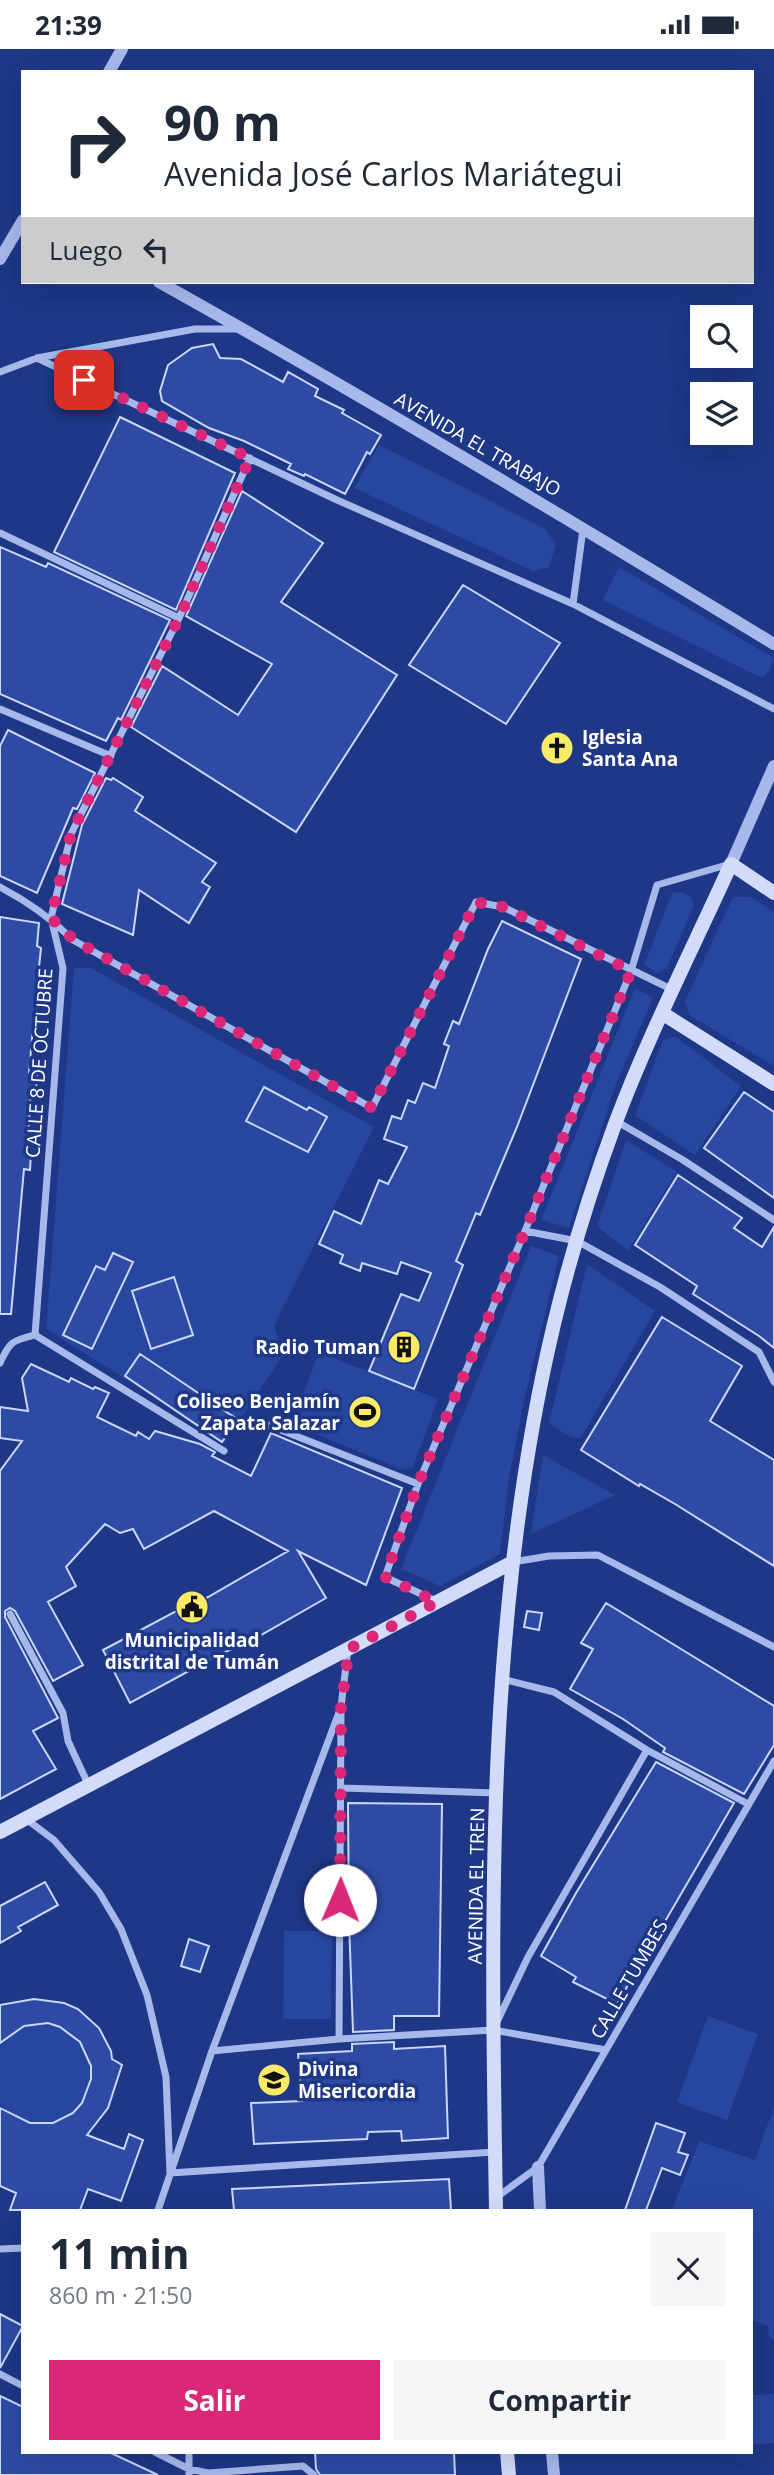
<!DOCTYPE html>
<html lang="es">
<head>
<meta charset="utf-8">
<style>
	body { margin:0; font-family:"Open Sans",sans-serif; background:#f6f6f7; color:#1f2937; height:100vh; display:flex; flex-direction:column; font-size:26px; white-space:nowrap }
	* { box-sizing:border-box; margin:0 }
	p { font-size:23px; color:#747a83 }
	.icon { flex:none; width:38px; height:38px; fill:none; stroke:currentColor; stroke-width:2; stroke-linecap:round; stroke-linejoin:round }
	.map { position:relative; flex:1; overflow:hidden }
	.sheet { position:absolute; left:21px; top:2160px; width:732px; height:245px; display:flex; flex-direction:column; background:#fff; border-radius:0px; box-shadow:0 7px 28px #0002 }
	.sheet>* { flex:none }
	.guide { position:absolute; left:21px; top:21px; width:733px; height:214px; border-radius:0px; box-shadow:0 7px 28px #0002; background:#fff; color:#1f2937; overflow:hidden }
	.tools { position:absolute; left:690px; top:256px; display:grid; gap:14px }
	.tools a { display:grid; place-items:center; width:63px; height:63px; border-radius:0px; background:#fff; box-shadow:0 7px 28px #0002; font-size:35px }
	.pin { position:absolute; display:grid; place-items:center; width:60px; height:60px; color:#fff; margin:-30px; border-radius:14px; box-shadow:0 4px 10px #0006 }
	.me { position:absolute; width:77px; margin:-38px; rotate:1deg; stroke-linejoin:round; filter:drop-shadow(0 0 5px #0008) }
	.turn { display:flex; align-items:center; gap:24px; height:147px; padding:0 28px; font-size:32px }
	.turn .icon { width:91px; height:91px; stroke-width:2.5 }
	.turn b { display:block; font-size:49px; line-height:60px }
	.then { display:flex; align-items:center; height:66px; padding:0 28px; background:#0003; gap:14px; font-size:26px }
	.round { display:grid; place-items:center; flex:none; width:74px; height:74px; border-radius:0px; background:#f6f6f7 }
	.head { display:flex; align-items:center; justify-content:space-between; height:119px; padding:0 28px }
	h1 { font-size:42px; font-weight:700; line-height:52px }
	.primary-button { display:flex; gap:14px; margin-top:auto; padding:14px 28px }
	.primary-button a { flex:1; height:80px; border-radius:0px; background:#db2777; color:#fff; font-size:28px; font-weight:700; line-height:80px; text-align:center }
	.primary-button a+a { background:#f6f6f7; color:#1f2937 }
	.status { display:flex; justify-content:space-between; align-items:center; height:49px; padding:0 35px; background:#fff; direction:ltr }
	.status svg { height:19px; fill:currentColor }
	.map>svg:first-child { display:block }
	.green { fill:#27469f }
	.building { fill:#2d4ba4; stroke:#cbd7f8; stroke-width:2 }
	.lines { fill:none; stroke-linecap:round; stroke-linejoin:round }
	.minor { stroke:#a7b8eb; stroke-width:7 }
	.tertiary { stroke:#a7b8eb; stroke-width:12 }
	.secondary { stroke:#d2dbf8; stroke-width:14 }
	.route { stroke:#db2777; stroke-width:12; stroke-dasharray:0 21.6 }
	.labels { text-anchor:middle; stroke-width:7; stroke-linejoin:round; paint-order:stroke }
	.street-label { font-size:19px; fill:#fff; stroke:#1e3786 }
	.poi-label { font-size:19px; font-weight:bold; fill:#fff; stroke:#1e3786; text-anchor:start }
</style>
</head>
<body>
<div class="status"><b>21:39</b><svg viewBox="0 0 49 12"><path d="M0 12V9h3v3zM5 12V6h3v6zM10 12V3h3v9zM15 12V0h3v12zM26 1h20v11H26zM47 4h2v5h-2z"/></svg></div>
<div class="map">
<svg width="774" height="2426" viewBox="0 0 774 2426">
	<rect width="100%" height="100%" fill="#1e3786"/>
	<!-- green -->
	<path class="green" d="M379,396L544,479L556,495L549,518L533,522L354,439Z
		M619,518L774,609L770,621L762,629L603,551Z
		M681,843L691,848L694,857L667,919L658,924L644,916L672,844Z
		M733,848H751L774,863V1017L689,966L685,952Z
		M74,919H91L374,1078L274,1276L283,1306L225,1393L46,1280Z
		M635,939L653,949L616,1035L569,1179L541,1171Z
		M675,987L741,1037L695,1106L635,1066L663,991Z
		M626,1091L677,1123L628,1202L597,1177Z
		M531,1197L559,1207L524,1352L509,1429L500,1505L440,1537L401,1520Z
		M587,1215L655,1262L580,1390L570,1388L549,1374Z
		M319,1303L438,1350L413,1418L403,1421L292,1375Z
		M543,1406L615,1446L531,1485Z
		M284,1882H332L331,1970H283Z
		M708,1967L758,1985L727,2071L677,2053Z
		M36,1974C107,1975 108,2074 42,2074C25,2074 11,2068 0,2055V1996L13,1982Z
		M774,2058V2290L769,2288L768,2277L751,2271V2161H672L699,2092L755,2111Z
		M774,2345V2394L751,2396V2346Z"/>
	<!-- building -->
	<path class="building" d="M213,295L220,309L241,310L283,333L288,323L318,340L315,347L344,361L342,364L381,386L370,405L367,403L345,445L305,425L304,427L288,420L291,415L244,392L209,379L162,352L160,342L168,316L192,299Z
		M120,368L235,424L176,561L54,503Z
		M242,442L323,494L281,553L397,626L296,783L131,678L162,617L238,666L272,615L186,567Z
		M0,498L46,518L48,514L170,571L121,671L118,669L106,692L0,645Z
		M463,536L560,594L506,675L409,616Z
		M8,681L95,724L77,760L73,759L37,844L0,827V697Z
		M106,729L111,731L113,729L143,748L135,762L216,814L202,833L210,838L189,874L139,841L133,886L62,855L82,776Z
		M0,868L39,874L37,897L41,899L37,938L50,939L46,968L34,967L29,1024L37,1025L36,1043H31L27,1103H31L30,1121L24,1120L11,1265H0Z
		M502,872L581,910L517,1078L480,1166L476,1164L456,1212L463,1216L414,1340L369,1322L401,1245L419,1252L431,1224L401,1213L397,1225L362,1214L360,1222L340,1214L343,1206L319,1195L334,1162L361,1175L379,1131L388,1135L407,1098L384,1090L392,1067L401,1070L408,1051L415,1054L423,1034L435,1039L449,997L444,995L453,972L459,975L488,900Z
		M264,1038L307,1061L309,1058L327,1068L308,1103L246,1072Z
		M744,1043L774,1063V1149L704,1099Z
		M678,1126L742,1169L734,1179L762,1198L774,1178V1299L759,1287L693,1245L697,1237L635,1196Z
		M113,1204L133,1213L92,1300L63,1286L96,1217L105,1221Z
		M174,1228L193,1286L151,1300L132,1242Z
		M662,1268L742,1317L710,1372L774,1411V1517L675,1455L640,1435L639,1437L581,1401Z
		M140,1305L237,1370L222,1393L125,1327Z
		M31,1315L69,1333L71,1329L93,1340L95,1338L109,1344L97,1368L136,1387L138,1383L149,1390L155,1382L200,1395L215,1403L212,1407L251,1427L271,1384L402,1439L366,1536L298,1502L326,1549L261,1586L211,1610L130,1654L103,1601L180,1560L181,1562L208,1548L288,1502L214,1462L144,1500L133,1480L120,1484L105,1475L66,1518L76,1537L48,1553L83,1616L53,1632L15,1562L10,1559L5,1562V1568L58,1669L33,1682L56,1720L0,1750V1422L22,1392L0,1389V1358L28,1362L22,1329Z
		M606,1554L774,1657V1696L744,1745L663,1703L665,1699L623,1670L570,1640L593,1600L581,1594Z
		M527,1562L542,1564L539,1581L524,1578Z
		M656,1713L734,1754L617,1955L573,1933L576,1928L541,1907L576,1844Z
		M348,1754L442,1755L439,1967H394V1981L353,1983L349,1873Z
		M45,1833L58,1856L18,1878L21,1882L0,1894V1857Z
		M189,1890L209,1897L200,1923L181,1917Z
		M34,1950L64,1954L78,1960L99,1979L111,2002L112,2010L122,2016L108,2059L87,2086L124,2100L129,2085L143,2091L121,2152L88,2140L80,2161H10L16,2144L0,2137V2059L30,2074H53L73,2064L82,2054L91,2030V2017L80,1993L60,1978L48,1974L24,1977L0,1994V1956Z
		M394,1993V2000L445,1997L448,2089L402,2092L401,2082L368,2083L367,2090L254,2095L251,2054L302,2052L298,2005L352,2002V1995Z
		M656,2074L685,2084L678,2103L688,2106L680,2126L662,2119L646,2161H625Z
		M449,2130L451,2161H234L232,2140Z
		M0,2265L23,2277L0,2319Z
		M0,2347L23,2358V2403H109L158,2426H0Z
		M315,2403H454L455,2426H320L316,2420Z"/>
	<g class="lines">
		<!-- minor -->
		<path class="minor" d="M37,309L337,451L573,555L774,660
			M0,323L37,309L195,280H239
			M0,484L179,569
			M573,555L583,480
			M0,660L111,707
			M0,838C29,853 51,869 73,891L372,1059L476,853L503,858L673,941
			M616,1072L683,1111L774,1171
			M525,1182L577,1192L660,1238L759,1303L774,1333
			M35,1286L63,919L51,869L71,785L179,569L250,409
			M35,1286L224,1402
			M0,1314C10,1292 12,1292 35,1286
			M250,1369L418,1435
			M513,1513L549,1507L598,1506L774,1598
			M436,1552L385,1528L418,1435L525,1182L631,922L657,836L730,815
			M10,1565L63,1664L68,1692L88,1735
			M502,1630L554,1643L647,1701L748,1755
			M342,1739L497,1744
			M26,1770L54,1791L99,1843L121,1880L147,1946L166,2028L170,2124L495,2103
			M496,1975L528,1908L647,1701
			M339,1990L341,1662
			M212,2002L339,1990L493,1981L606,2001
			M497,2148L538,2118L774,1712
			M158,2161L212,2002L341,1658L348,1600
			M0,2200L23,2199
			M0,2325L23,2337
			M155,2403L189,2420L208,2424L303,2417L314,2426
			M189,2403V2426"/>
		<!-- tertiary -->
		<path class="tertiary" d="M109,23L122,0
			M0,210L23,171
			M159,233C367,349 571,472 774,595
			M731,815L774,717
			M538,2118L540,2161
			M552,2403L554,2426"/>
		<!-- secondary -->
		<path class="secondary" d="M662,964L774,1035
			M0,1783L513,1513
			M496,2161C491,1866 485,1564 554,1275C570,1208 591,1140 615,1075C648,987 692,901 731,815L774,844
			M507,2403L509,2426"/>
	</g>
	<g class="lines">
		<!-- route -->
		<path class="route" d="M84,331L250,409L179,569L71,785L51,869L74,891L372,1059L476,853L503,858L631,922L525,1182L418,1435L385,1528L437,1553L349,1600L341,1658L340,1851"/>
	</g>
	<!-- icons -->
	<defs>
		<symbol id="church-disc" viewBox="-11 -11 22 22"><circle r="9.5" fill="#faeb66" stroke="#1e3786"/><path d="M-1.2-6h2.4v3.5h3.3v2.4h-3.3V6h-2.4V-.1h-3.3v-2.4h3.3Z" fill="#111"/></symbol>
		<symbol id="building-disc" viewBox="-11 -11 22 22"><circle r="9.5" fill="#faeb66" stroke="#1e3786"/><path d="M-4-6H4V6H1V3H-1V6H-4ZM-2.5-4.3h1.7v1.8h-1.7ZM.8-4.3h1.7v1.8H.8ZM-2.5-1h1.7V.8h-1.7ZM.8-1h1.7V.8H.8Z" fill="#111"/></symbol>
		<symbol id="stadium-disc" viewBox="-11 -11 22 22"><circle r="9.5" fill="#faeb66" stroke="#1e3786"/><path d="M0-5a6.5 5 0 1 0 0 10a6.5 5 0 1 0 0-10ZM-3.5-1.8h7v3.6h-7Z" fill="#111"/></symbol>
		<symbol id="civic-disc" viewBox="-11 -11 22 22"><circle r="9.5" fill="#faeb66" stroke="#1e3786"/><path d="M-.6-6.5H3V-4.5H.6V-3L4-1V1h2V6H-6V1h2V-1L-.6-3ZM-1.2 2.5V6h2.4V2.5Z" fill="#111"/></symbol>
		<symbol id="school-disc" viewBox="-11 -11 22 22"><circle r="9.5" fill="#faeb66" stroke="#1e3786"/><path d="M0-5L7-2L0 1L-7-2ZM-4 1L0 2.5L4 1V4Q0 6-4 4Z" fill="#111"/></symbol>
	</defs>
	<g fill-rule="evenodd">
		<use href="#church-disc" x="538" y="680" width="38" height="38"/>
		<use href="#building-disc" x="385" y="1279" width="38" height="38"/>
		<use href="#stadium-disc" x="346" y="1344" width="38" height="38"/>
		<use href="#civic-disc" x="173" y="1539" width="38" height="38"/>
		<use href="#school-disc" x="255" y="2012" width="38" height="38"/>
	</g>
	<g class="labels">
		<!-- street labels -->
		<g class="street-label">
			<text transform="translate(478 395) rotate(30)" y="7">AVENIDA EL TRABAJO</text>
			<text transform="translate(39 1014) rotate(-86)" y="7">CALLE 8 DE OCTUBRE</text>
			<text transform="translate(476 1837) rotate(-89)" y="7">AVENIDA EL TREN</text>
			<text transform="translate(629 1930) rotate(-60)" y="7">CALLE TUMBES</text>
		</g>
		<!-- poi labels -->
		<g class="poi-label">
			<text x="582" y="695">Iglesia<tspan x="582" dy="22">Santa Ana</tspan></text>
			<text x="380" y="1305" text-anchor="end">Radio Tuman</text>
			<text x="340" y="1359" text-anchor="end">Coliseo Benjamín<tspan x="340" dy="22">Zapata Salazar</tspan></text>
			<text x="192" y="1598" text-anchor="middle">Municipalidad<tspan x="192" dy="22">distrital de Tumán</tspan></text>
			<text x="298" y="2027">Divina<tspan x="298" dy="22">Misericordia</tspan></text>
		</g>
	</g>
</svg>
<div class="tools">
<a><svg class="icon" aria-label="search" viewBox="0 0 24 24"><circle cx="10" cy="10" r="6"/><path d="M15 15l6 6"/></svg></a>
<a><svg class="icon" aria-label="layers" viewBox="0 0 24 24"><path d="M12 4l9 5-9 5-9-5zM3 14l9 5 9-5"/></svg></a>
</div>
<div class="pin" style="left:84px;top:331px;background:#d93025"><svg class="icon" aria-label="arrive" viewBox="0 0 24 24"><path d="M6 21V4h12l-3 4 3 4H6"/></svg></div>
<svg class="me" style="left:340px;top:1851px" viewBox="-20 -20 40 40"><circle r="19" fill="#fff"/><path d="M0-13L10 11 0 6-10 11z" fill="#db2777"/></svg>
<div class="guide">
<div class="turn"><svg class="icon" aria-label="right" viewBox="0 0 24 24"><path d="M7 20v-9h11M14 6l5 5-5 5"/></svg><div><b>90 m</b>Avenida José Carlos Mariátegui</div></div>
<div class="then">Luego<svg class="icon" aria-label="left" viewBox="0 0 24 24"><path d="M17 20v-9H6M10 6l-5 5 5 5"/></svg></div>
</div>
<section class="sheet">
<div class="head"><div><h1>11 min</h1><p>860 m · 21:50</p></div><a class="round"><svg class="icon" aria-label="close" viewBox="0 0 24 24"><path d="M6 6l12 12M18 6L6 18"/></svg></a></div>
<div class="primary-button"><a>Salir</a><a>Compartir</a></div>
</section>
</div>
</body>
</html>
